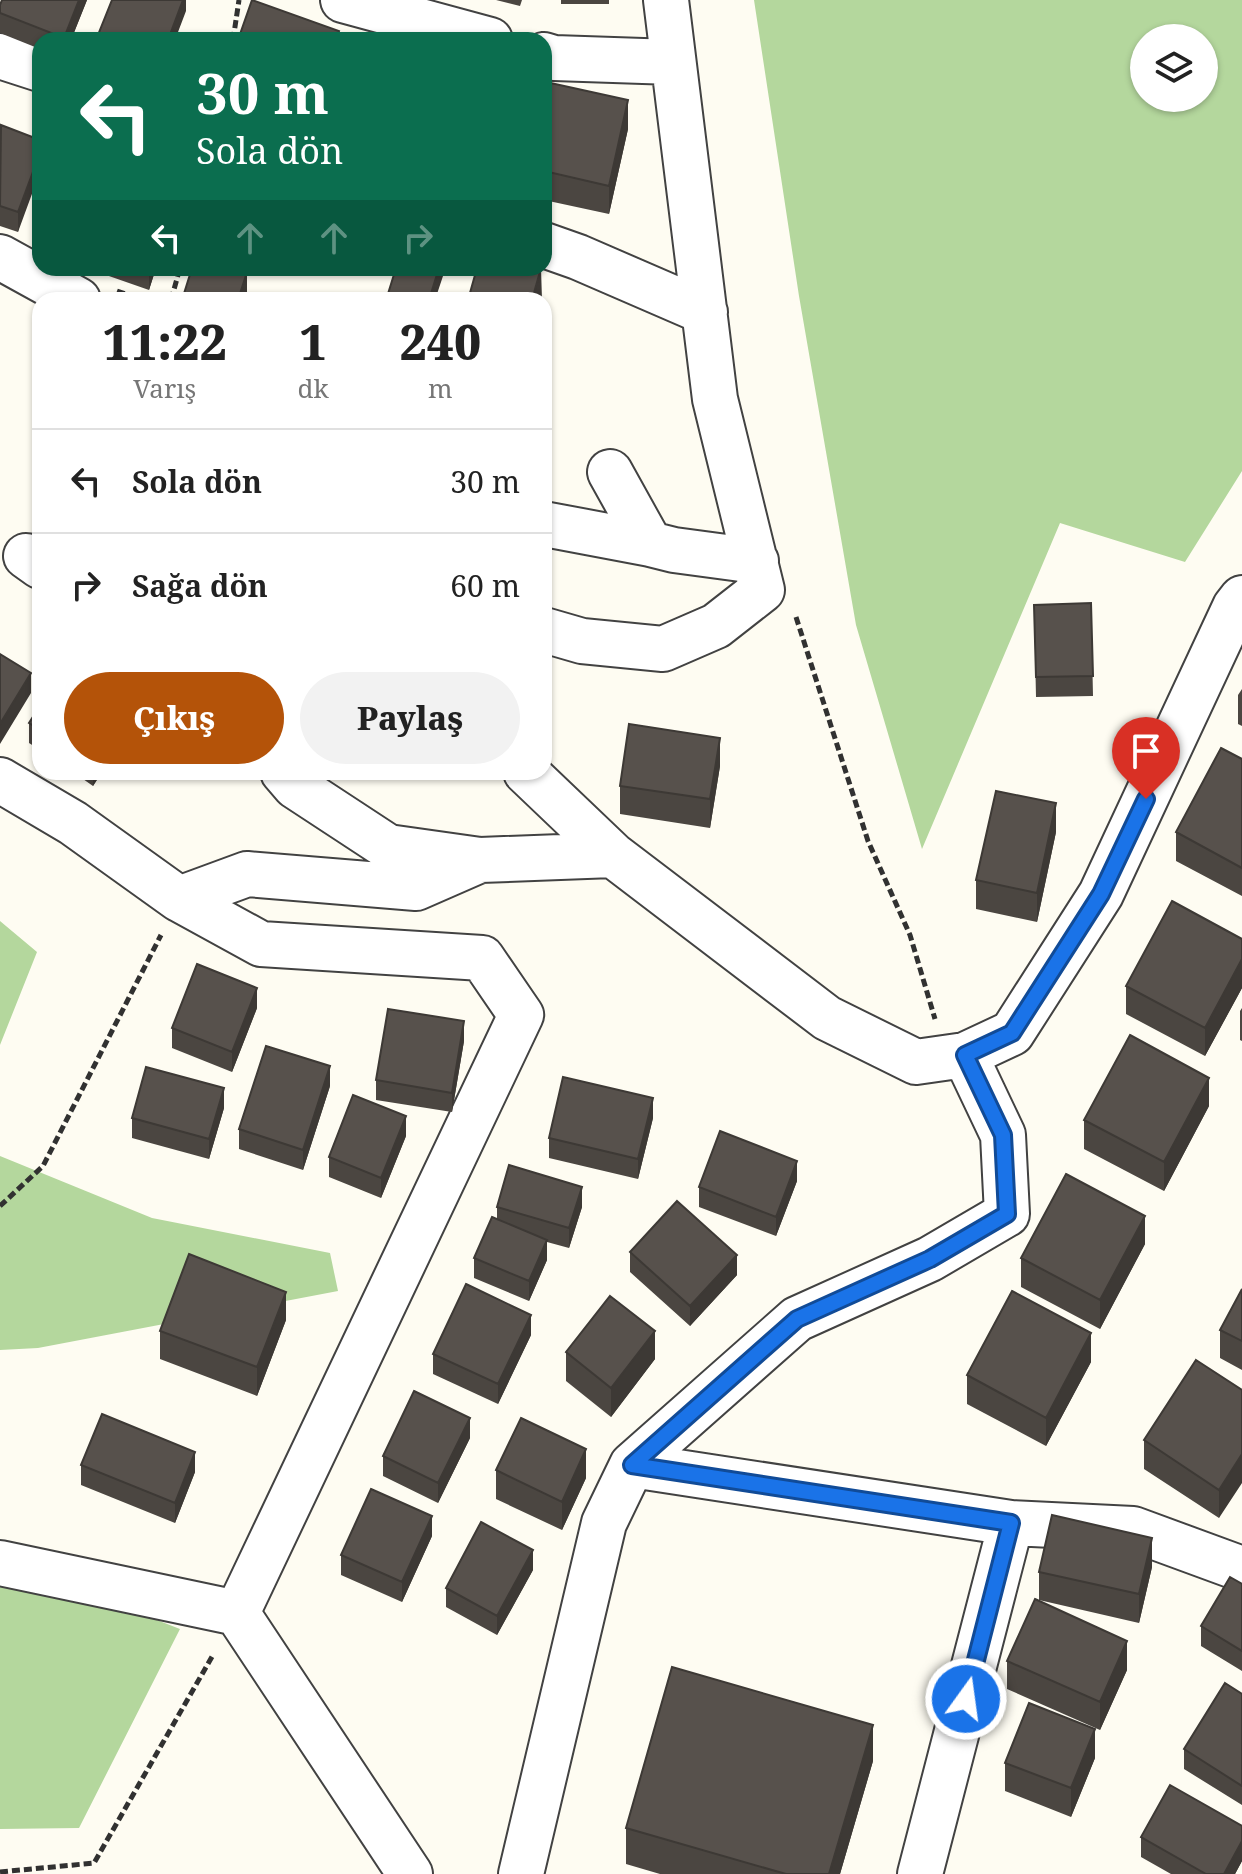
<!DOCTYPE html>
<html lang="tr">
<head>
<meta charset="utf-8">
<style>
	body { margin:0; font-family:"Noto Serif",serif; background:#f2f2f2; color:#222; height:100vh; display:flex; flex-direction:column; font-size:30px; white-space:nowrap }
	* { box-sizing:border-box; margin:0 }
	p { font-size:26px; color:#767676 }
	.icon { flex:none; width:44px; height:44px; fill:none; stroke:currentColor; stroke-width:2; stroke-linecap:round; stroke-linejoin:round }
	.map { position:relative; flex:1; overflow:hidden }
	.details { position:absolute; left:32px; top:292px; width:520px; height:488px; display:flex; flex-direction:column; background:#fff; border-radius:24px; box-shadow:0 2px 6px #0004 }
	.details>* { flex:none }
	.top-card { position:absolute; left:32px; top:32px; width:520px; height:244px; border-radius:24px; box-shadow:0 2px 6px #0004; background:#0b6e4f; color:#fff; overflow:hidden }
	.buttons { position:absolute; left:1130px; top:24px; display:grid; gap:16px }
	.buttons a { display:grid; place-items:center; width:88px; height:88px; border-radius:50%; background:#fff; box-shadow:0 2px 6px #0004; font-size:40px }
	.pin { position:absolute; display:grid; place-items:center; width:68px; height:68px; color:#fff; margin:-82px -34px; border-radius:50% 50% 50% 0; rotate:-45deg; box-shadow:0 0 8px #0007 }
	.pin .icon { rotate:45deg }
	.me { position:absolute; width:88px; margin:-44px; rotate:14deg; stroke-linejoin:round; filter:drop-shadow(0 0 6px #0008) }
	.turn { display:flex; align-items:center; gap:28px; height:168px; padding:0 32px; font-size:36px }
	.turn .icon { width:104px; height:104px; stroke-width:2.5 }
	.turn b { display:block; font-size:56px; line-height:68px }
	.lanes { display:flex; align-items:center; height:76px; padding:0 32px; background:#0003; justify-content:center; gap:40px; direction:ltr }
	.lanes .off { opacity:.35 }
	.eta { display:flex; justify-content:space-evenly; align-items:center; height:136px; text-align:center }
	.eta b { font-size:48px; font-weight:800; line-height:56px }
	.primary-button { display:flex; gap:16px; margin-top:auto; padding:16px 32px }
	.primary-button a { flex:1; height:92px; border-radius:48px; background:#b45309; color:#fff; font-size:32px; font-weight:800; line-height:92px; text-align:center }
	.primary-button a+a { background:#f2f2f2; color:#222 }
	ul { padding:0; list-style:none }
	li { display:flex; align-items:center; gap:24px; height:104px; padding:0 32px; border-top:2px solid #e0e0e0 }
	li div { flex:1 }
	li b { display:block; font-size:30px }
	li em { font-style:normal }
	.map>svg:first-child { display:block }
	.forest { fill:#b4d79d; fill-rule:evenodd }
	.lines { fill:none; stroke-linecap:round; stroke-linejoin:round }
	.street-casing { stroke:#424242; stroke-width:48 }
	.path { stroke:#313131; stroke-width:5; stroke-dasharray:8 4; stroke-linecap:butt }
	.street { stroke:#fff; stroke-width:44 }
	.wall { fill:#4b4641 }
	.shaded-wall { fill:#3d3935 }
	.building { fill:#57514c; stroke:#3d3935; stroke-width:2 }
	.route-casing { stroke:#114b97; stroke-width:20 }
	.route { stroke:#1a73e8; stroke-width:14 }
</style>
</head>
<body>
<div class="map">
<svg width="1242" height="1874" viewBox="0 0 1242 1874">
	<rect width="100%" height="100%" fill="#fefcf2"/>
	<!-- forest -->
	<path class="forest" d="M754,0H1242V471L1185,562L1060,523L922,849L856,625L799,296ZM1204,38V98H1144V38Z
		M0,921L37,952L0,1045Z
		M0,1156L152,1218L330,1253L338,1291L38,1348L0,1350Z
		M0,1559L180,1629L79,1828L0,1829Z"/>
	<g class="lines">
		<defs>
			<path id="street" d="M343,0L490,40
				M544,55L554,58L673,62
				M0,56L40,69
				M544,245L578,257L705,312
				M0,257L78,300
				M610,472L650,544L674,550L756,561
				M544,524L650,544
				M26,556L40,566
				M544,630L582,641L663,649L716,626L762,590L715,399L666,0
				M283,772L295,786L388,847L480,860L613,855
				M526,772L613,855L827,1018L916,1062L965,1055L1012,1033L1101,894L1235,607L1242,598
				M0,780L73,823L179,899L247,874L416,888L480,860
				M179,899L261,944L482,958L521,1015L237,1613L410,1874
				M632,1465L1011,1523L920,1874
				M1011,1523L1133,1529L1242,1569
				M0,1563L237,1613
				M521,1874L604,1523L632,1465L797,1319L930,1259L1007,1214L1003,1135L965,1055"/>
		</defs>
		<!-- street casing -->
		<use href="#street" class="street-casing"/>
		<!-- path -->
		<path class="path" d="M233,40L239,0
			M117,291L143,300
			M171,300L180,268
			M796,617L868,841L910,935L935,1019
			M0,1206L43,1166L161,935
			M0,1872L94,1863L213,1655"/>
		<!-- street -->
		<use href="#street" class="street"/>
	</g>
	<!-- wall -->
	<path class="wall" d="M87,0L71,40H40V49L0,33V5Z
		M496,0H522L520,6Z
		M561,0H609V4H561Z
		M544,93L628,129L609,214L544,200Z
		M0,126L40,140L18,232L0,226Z
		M86,268H156L149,290Z
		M1091,603L1093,696L1036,697L1034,605Z
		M1242,689V726L1238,724V695Z
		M40,706V750L29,743V723Z
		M1242,759V896L1176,861V832Z
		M720,766L710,828L620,814V786Z
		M73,772H102L93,786Z
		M1056,832L1037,922L976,909V880Z
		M1242,939V988L1205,1056L1126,1014V986Z
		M257,1008L232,1072L172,1048V1028Z
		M1242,1008V1041L1240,1040V1011Z
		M464,1041L452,1112L376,1100V1080Z
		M330,1086L303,1170L239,1149V1129Z
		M1209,1106L1164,1191L1084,1149V1120Z
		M224,1108L209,1159L132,1138V1118Z
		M653,1118L638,1179L549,1158V1138Z
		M406,1136L381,1198L329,1177V1157Z
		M797,1181L776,1236L699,1207V1187Z
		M497,1207H582L569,1248L547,1242V1260L529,1301L474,1278V1258L497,1219Z
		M1145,1244L1100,1329L1021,1287V1258Z
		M630,1252L737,1275L690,1326L630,1272Z
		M1242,1289V1370L1220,1358V1330Z
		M286,1320L257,1396L160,1359V1331Z
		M531,1335L498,1404L433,1374V1354Z
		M566,1352L655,1359L611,1417L566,1381Z
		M1091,1362L1046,1446L967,1404V1375Z
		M1242,1390L1219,1518L1144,1469V1440Z
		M470,1438L438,1503L383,1476V1456Z
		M81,1465L195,1472L175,1523L81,1485Z
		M496,1470L586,1478L562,1530L496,1499Z
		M432,1536L402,1602L341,1575V1555Z
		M1152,1567L1139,1623L1039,1600V1572Z
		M533,1570L497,1635L446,1607V1588Z
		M1242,1584V1671L1201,1646V1626Z
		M1007,1661L1127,1670L1100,1730L1007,1689Z
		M1242,1694V1805L1184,1769V1749Z
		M1095,1758L1071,1817L1005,1791V1763Z
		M873,1761L840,1874H660L626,1864V1828Z
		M1242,1826V1861L1235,1874H1171L1141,1857V1837Z"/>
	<!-- shaded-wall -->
	<path class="shaded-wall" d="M79,0H87L71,40H64Z
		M183,0H186V11L175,40H168Z
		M628,100V129L609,214V186Z
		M40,153V172L18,232V212Z
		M149,268H156L149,290Z
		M439,268H445V270L435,300H429Z
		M541,268L542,300H532Z
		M247,272V292L244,300H238Z
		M31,673V693L0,744V724Z
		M720,738V766L710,828V799Z
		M93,772H102L93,786Z
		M1056,803V832L1037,922V893Z
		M1242,959V988L1205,1056V1028Z
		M257,988V1008L232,1072V1052Z
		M464,1021V1041L452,1112V1093Z
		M330,1066V1086L303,1170V1150Z
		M1209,1078V1106L1164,1191V1162Z
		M224,1088V1108L209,1159V1139Z
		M653,1098V1118L638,1179V1159Z
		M406,1116V1136L381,1198V1178Z
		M797,1161V1181L776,1236V1217Z
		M582,1187V1207L569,1248V1228Z
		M1145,1216V1244L1100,1329V1300Z
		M547,1240V1260L529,1301V1281Z
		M737,1255V1275L690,1326V1306Z
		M286,1292V1320L257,1396V1367Z
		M531,1315V1335L498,1404V1384Z
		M655,1331V1359L611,1417V1388Z
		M1091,1333V1362L1046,1446V1418Z
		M470,1418V1438L438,1503V1483Z
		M586,1449V1478L562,1530V1502Z
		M195,1452V1472L175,1523V1503Z
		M1242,1454V1483L1219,1518V1490Z
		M432,1516V1536L402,1602V1582Z
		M1152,1538V1567L1139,1623V1594Z
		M533,1550V1570L497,1635V1616Z
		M1127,1641V1670L1100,1730V1702Z
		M873,1725V1761L840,1874H829Z
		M1095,1729V1758L1071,1817V1788Z
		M1242,1841V1861L1235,1874H1224Z"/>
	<!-- building -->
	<path class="building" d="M2,0H79L64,38L0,13V5Z
		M112,0H183L168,40H96Z
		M252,0L339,31L336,40H238Z
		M546,82L628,100L609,186L544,171V93Z
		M1,125L40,140V153L18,212L0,206Z
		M192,268H235L247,272L238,300H182Z
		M396,268H439L429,300H396L387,297Z
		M477,268H541L532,300H468Z
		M1091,603L1093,676L1036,677L1034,605Z
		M0,654L31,673L0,724Z
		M40,706V730L29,723Z
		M629,724L720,738L710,799L620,786Z
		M1221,748L1242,759V868L1176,832Z
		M996,791L1056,803L1037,893L976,880Z
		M1172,901L1242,939V959L1205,1028L1126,986Z
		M197,964L257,988L232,1052L172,1028Z
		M388,1009L464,1021L452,1093L376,1080Z
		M1130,1035L1209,1078L1164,1162L1084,1120Z
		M266,1046L330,1066L303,1150L239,1129Z
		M146,1067L224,1088L209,1139L132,1118Z
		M563,1077L653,1098L638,1159L549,1138Z
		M353,1095L406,1116L381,1178L329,1157Z
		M720,1131L797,1161L776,1217L699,1187Z
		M509,1165L582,1187L569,1228L497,1207Z
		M1066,1174L1145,1216L1100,1300L1021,1258Z
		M677,1201L737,1255L690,1306L630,1252Z
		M492,1217L547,1240L529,1281L474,1258Z
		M189,1254L286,1292L257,1367L160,1331Z
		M466,1284L531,1315L498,1384L433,1354Z
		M1242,1289V1341L1220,1330Z
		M1012,1291L1091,1333L1046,1418L967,1375Z
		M610,1296L655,1331L611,1388L566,1352Z
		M1196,1360L1242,1390V1454L1219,1490L1144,1440Z
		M414,1391L470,1418L438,1483L383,1456Z
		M102,1414L195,1452L175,1503L81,1465Z
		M521,1418L586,1449L562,1502L496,1470Z
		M371,1489L432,1516L402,1582L341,1555Z
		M1052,1515L1152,1538L1139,1594L1039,1572Z
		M481,1522L533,1550L497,1616L446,1588Z
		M1230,1577L1242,1584V1651L1201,1626Z
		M1035,1599L1127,1641L1100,1702L1007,1661Z
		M672,1667L873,1725L829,1874H786L626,1828Z
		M1225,1683L1242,1694V1786L1184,1749Z
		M1029,1703L1095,1729L1071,1788L1005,1763Z
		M1170,1785L1242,1826V1841L1224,1874H1206L1141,1837Z"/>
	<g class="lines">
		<defs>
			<path id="route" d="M966,1699L1011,1523L632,1465L797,1319L930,1259L1007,1214L1003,1135L965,1055L1012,1033L1101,894L1146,799"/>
		</defs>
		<!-- route casing -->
		<use href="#route" class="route-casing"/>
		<!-- route -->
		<use href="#route" class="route"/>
	</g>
</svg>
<div class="buttons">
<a><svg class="icon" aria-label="layers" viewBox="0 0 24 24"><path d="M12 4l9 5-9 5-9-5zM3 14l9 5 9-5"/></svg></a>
</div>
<div class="pin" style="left:1146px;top:799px;background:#d93025"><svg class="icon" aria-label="arrive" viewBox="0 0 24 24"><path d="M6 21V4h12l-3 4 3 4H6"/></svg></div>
<svg class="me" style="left:966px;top:1699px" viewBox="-20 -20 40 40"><circle r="17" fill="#1a73e8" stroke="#fff" stroke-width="3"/><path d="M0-11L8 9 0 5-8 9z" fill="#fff"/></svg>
<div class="top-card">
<div class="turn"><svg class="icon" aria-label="left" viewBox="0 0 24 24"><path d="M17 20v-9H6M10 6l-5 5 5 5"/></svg><div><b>30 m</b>Sola dön</div></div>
<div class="lanes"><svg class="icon" aria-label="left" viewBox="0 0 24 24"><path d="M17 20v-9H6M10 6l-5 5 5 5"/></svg><svg class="icon off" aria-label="ahead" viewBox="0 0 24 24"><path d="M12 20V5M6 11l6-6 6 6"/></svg><svg class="icon off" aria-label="ahead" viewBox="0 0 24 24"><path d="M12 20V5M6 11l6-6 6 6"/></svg><svg class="icon off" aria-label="right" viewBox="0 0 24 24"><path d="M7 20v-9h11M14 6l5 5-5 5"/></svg></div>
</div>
<section class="details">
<div class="eta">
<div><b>11:22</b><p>Varış</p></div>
<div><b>1</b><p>dk</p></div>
<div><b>240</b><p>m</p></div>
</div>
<ul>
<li><svg class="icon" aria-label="left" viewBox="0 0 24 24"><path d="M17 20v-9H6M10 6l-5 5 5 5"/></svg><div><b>Sola dön</b></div><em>30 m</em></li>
<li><svg class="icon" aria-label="right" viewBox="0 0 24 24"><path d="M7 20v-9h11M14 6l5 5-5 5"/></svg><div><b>Sağa dön</b></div><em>60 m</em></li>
</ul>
<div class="primary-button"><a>Çıkış</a><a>Paylaş</a></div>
</section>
</div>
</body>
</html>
